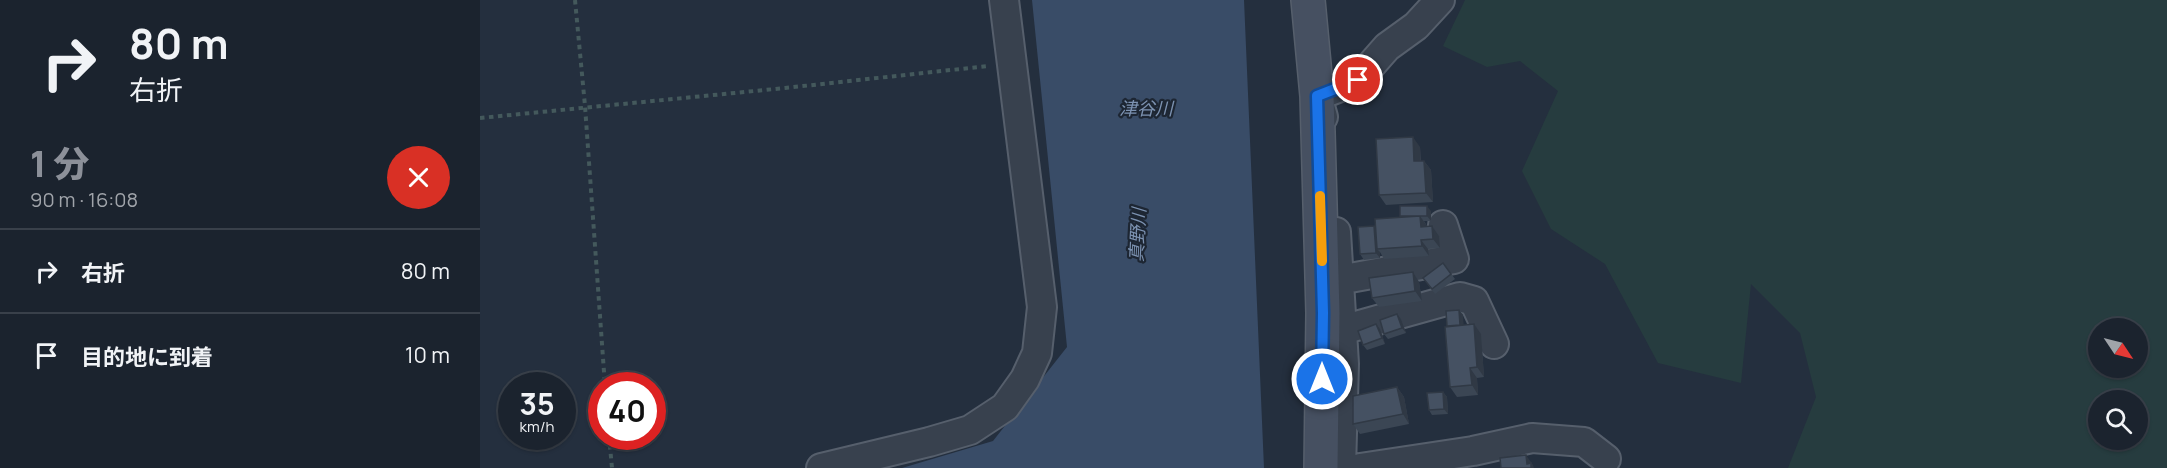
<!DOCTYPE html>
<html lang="ja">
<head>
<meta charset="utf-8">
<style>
	body { margin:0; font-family:Manrope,"Noto Sans JP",sans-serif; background:#282f3a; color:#f1f3f6; height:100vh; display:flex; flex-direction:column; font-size:22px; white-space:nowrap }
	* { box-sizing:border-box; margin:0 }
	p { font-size:20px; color:#a0a4aa }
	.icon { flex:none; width:33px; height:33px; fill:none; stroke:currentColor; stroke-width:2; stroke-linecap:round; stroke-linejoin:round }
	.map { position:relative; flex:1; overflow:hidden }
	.details { display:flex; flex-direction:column; background:#1b232e; width:480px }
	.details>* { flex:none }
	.top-card { background:#1b232e; color:#f1f3f6; overflow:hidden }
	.needle { width:39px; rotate:125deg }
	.controls { position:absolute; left:1608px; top:318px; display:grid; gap:12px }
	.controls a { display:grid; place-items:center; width:60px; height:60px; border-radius:50%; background:#1b232e; box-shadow:0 2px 4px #0004,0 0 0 2px #39404a; font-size:30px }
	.speed { position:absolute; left:18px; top:372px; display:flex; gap:12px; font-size:30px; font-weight:700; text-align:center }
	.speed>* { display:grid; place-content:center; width:78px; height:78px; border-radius:50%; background:#1b232e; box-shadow:0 2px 4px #0004,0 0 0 2px #39404a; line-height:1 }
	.speed small { font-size:15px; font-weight:400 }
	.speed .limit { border:9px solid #d22; background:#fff; color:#111 }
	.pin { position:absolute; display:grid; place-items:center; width:51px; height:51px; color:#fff; margin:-26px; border:3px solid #fff; border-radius:50%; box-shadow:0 2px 6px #0007 }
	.me { position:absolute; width:66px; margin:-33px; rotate:0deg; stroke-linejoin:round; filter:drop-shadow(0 0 4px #0008) }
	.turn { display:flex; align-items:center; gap:21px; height:126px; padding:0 30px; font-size:27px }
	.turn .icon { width:78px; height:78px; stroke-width:2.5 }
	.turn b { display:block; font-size:42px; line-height:51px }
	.round { display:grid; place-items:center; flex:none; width:63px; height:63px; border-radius:32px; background:#282f3a }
	.overview { display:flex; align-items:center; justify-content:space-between; height:102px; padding:0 30px }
	h1 { font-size:36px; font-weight:800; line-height:45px; color:#8c9099 }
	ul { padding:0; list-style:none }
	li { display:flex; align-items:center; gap:18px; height:84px; padding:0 30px; border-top:2px solid #39404a }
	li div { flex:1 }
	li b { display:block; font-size:22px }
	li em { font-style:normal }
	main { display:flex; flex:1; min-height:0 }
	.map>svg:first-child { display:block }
	.green { fill:#263c3f; fill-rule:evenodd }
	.water { fill:#394c67 }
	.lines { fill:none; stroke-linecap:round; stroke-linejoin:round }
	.street-casing { stroke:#565f6c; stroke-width:32 }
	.secondary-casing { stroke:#565f6c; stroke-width:36 }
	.path { stroke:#44595c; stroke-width:4; stroke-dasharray:4.5 4.5; stroke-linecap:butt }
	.street { stroke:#38414e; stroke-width:28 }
	.secondary { stroke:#465061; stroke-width:33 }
	.wall { fill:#3b4654 }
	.shaded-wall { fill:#303945 }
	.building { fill:#455162; stroke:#303945; stroke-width:1.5 }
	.route-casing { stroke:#114b97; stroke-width:15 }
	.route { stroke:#1a73e8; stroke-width:10 }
	.slow { stroke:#f59e0b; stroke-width:10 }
	.labels { text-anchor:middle; stroke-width:4.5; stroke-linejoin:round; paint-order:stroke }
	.water-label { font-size:18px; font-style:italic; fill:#7c92b1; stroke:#1d2633 }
</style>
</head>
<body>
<main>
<section class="details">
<div class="top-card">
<div class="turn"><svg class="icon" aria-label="right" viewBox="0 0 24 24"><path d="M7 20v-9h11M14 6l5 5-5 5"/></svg><div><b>80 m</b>右折</div></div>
</div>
<div class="overview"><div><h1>1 分</h1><p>90 m · 16:08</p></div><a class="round" style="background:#d93025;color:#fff"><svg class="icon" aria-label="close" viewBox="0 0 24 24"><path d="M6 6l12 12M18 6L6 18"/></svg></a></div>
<ul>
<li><svg class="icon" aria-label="right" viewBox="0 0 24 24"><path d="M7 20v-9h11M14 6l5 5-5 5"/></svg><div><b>右折</b></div><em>80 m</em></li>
<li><svg class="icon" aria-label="arrive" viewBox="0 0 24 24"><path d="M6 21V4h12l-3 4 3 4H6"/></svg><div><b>目的地に到着</b></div><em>10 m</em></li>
</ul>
</section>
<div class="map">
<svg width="1687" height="468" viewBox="0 0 1687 468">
	<rect width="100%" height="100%" fill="#242f3e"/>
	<!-- green -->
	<path class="green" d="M985,0H1687V468H1308L1336,397L1320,333L1271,284L1261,383L1178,363L1125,264L1071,229L1042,171L1078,91L1040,61L1007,67L963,46ZM1618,328H1658V368H1618ZM1618,400H1658V440H1618Z"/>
	<!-- water -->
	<path class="water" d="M552,0H764L784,468H422L513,441L587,347Z"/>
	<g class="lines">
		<defs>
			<path id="street" d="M843,117L837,96L878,80L907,47L936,26L960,0
				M856,232L864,364L861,468
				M859,280L974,259L963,225
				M862,330L980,297L994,301L1014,344
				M341,468L449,442L490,430L525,407L545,379L557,353L562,307L524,0
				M880,468L993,451L1052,438L1104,442L1126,459"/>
			<path id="secondary" d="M828,0L837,96L843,313L841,468"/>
		</defs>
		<!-- street casing -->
		<use href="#street" class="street-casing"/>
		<!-- secondary casing -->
		<use href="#secondary" class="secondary-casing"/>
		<!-- path -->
		<path class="path" d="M95,0L105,106L125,386
			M0,118L305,88L508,66
			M129,436L132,468"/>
		<!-- street -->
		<use href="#street" class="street"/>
		<!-- secondary -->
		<use href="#secondary" class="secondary"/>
	</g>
	<!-- wall -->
	<path class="wall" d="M940,147L941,161H944L951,170L953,202L906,205L899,195Z
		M951,211V221H944L947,226H952L959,236L960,248L948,249L949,256L904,259L900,252V258L884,260L880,254L896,228L921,217L920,216Z
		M963,263L975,279L955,294L943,278Z
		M933,272L939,282L942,301L899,307L892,298Z
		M979,310L983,315V325L1001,334L1004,377L997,378L998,395L977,397L970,387L967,326Z
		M917,314L921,319L926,333L908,339L904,334Z
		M900,329L905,344L887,350L883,345Z
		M917,387L924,397L929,424L880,434L873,424Z
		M963,392L967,397L968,414L952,415L949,410Z"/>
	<!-- shaded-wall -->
	<path class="shaded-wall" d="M933,137L940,147L941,171L934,161Z
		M944,161L951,170L953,202L946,193Z
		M947,206L951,211V221L947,216Z
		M940,216L947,226L941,227Z
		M894,226L898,231L897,249L900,252V258L896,253Z
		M952,226L959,236L960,248L953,239Z
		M941,240L948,249L949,256L942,246Z
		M933,272L939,282L942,301L935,291Z
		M979,310L983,315L984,330L980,325Z
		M917,314L921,319L926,333L922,328Z
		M896,324L900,329L905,344L902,338Z
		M994,324L1001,334L1004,377L997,367Z
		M990,368L997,378L998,395L992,385Z
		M917,387L924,397L929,424L923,414Z
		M963,392L967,397L968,414L964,409Z
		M1046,455L1053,465L1054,468H1050L1047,464Z"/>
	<!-- building -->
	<path class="building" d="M933,137L934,161H944L946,193L899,195L896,139Z
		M920,206H947V216H920Z
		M940,216L941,227L952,226L953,239L941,240L942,246L897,249L895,219Z
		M894,226L896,253L880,254L878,227Z
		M963,263L971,274L952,289L943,278Z
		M933,272L935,291L892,298L889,278Z
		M979,310L980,325L967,326L966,311Z
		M917,314L922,328L904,334L900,320Z
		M896,324L902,338L883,345L878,331Z
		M994,324L997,367L990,368L992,385L970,387L965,327Z
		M917,387L923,414L873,424V396Z
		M963,392L964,409L949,410L947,393Z
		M1046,455L1047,464L1051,463V468H1021L1020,458Z"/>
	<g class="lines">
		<defs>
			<path id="route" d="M842,379L843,313L837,96L878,80"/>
		</defs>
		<!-- route casing -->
		<use href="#route" class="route-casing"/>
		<!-- route -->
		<use href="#route" class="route"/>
		<!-- slow -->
		<path class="slow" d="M840,196L842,261"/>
	</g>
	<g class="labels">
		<!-- water labels -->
		<g class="water-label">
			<text x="666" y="115">津谷川</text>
			<text transform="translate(658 235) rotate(-87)" y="6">真野川</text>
		</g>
	</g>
</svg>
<div class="controls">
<a><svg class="needle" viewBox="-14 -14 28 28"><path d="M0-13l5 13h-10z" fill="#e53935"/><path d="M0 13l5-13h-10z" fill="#a0a4aa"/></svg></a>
<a><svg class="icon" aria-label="search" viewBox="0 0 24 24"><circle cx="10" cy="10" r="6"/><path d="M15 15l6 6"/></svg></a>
</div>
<div class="speed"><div>35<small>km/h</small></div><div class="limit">40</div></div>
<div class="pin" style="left:878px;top:80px;background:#d93025"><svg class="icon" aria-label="arrive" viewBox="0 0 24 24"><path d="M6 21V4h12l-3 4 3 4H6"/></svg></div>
<svg class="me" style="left:842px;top:379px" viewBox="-20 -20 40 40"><circle r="17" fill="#1a73e8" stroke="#fff" stroke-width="3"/><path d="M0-11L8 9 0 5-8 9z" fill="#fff"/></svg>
</div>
</main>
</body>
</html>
